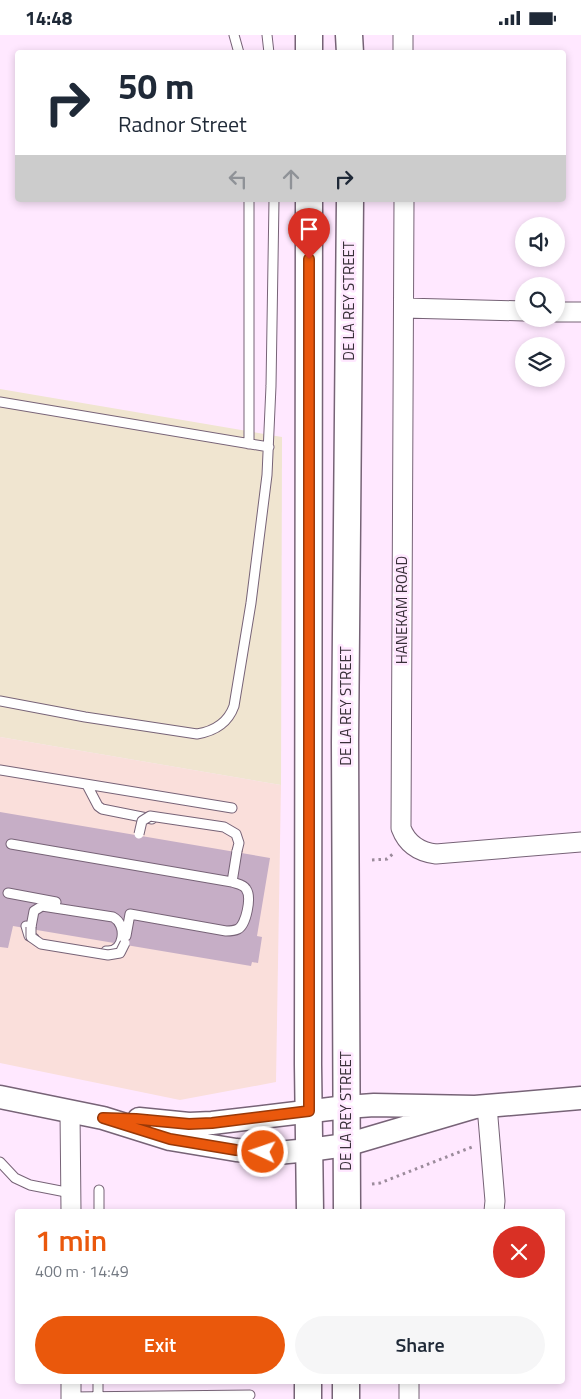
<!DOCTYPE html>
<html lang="en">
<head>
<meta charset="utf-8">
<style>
	body { margin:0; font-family:"Titillium Web",sans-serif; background:#f6f6f7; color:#1f2937; height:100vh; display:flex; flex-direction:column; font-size:19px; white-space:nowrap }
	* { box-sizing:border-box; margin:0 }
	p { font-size:16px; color:#747a83 }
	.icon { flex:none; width:28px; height:28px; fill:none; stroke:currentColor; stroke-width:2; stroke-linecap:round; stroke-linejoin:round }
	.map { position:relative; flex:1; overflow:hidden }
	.sheet { position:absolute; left:15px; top:1174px; width:550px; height:175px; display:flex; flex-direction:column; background:#fff; border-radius:5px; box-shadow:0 2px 8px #0003 }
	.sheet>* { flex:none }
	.top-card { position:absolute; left:15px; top:15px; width:551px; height:152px; border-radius:5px; box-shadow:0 2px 8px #0003; background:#fff; color:#1f2937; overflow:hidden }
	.controls { position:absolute; left:515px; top:182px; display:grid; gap:10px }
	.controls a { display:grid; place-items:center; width:50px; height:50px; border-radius:50%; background:#fff; box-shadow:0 2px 8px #0003; font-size:25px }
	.pin { position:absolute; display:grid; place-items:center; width:42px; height:42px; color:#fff; margin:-51px -21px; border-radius:50% 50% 50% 0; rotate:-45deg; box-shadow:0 0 5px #0007 }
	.pin .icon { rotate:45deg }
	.me { position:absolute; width:55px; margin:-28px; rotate:273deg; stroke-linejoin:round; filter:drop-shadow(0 0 4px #0008) }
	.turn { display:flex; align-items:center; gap:18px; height:105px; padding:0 20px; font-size:22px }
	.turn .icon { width:65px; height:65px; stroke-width:2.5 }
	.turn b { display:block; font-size:35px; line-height:42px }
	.lanes { display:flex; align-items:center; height:48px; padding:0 20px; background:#0003; justify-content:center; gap:25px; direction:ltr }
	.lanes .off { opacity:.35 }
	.round { display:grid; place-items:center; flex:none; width:52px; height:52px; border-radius:26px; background:#f6f6f7 }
	.headline { display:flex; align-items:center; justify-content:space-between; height:85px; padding:0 20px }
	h1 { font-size:30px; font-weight:600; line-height:38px; color:#ea580c }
	.action { display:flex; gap:10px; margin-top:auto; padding:10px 20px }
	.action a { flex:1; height:58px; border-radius:30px; background:#ea580c; color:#fff; font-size:20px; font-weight:600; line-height:58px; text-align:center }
	.action a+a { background:#f6f6f7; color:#1f2937 }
	.status { display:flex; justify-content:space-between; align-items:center; height:35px; padding:0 25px; background:#fff; direction:ltr }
	.status svg { height:14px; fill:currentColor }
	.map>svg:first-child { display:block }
	.commercial { fill:#fadfdb }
	.industrial { fill:#f0e5d0 }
	.building { fill:#c6aec6 }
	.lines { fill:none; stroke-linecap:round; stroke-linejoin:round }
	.service-casing { stroke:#776377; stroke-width:11 }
	.minor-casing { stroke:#776377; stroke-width:21 }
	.tertiary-casing { stroke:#776377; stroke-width:25 }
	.secondary-casing { stroke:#776377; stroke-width:29 }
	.path { stroke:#9b8b9b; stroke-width:3; stroke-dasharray:2.5 4; stroke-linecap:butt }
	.service { stroke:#fff; stroke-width:9 }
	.minor { stroke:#fff; stroke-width:19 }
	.tertiary { stroke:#fff; stroke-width:22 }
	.secondary { stroke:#fff; stroke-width:26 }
	.service-bridge-casing { stroke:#776377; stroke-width:11; stroke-linecap:butt }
	.service-bridge { stroke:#fff; stroke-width:9 }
	.route-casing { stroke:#983908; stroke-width:12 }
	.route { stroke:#ea580c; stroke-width:9 }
	.labels { text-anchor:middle; stroke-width:5; stroke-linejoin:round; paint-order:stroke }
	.street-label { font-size:15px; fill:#382f38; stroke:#ffe8ff }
</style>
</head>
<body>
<div class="status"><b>14:48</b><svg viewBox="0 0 49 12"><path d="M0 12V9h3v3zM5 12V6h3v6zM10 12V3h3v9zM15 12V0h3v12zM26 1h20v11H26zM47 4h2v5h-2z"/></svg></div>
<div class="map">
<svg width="581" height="1364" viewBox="0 0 581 1364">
	<rect width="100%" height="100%" fill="#ffe8ff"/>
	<!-- commercial -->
	<path class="commercial" d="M0,702L281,750L276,1047L180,1065L0,1028Z"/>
	<!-- industrial -->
	<path class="industrial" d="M0,354L282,402L281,750L0,702Z"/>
	<!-- building -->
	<path class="building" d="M0,777L270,823L257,901L262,902L258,928L252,927L251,931L13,891L8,913L0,912Z"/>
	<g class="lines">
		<defs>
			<path id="service" d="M234,0L239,18
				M267,0L269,18
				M249,165V409
				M0,367L269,412
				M0,666L85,682L197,699C215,696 228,688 234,671L251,568L267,440L271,351L274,165
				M0,735L232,773
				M87,750L98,771L102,774L152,784
				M11,809L232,847
				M8,858L56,867
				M26,891L29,901L34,903
				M31,892L34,876L42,871L113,882C128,890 124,918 106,916
				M126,901L130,879L226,896C230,896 234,896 238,894C246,890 252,862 246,854C243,849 237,849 232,847L237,816
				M0,1127L15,1143L30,1150L71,1158
				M99,1176V1155
				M71,1362L250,1360
				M98,1362V1346"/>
			<path id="minor" d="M403,0V18
				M404,165L401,793C407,809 419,817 436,819L581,807
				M404,273L524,276
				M556,277H581
				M487,1071L495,1166L494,1176
				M70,1077L71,1176
				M71,1364V1346
				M409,1364V1346"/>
			<path id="tertiary" d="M0,1062L103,1083L170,1104L236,1115L277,1118L309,1115L346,1110L475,1072
				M139,1084L189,1089L212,1088L346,1072L374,1070L475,1072L581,1063"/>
			<path id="secondary" d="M309,0V18
				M349,0L350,18
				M309,165L308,1030L310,1176
				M347,1176L345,707L350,165
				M308,1364V1346
				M346,1364V1346"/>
		</defs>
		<!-- service casing -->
		<use href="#service" class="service-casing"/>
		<!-- minor casing -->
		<use href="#minor" class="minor-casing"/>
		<!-- tertiary casing -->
		<use href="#tertiary" class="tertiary-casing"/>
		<!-- secondary casing -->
		<use href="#secondary" class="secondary-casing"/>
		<!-- path -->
		<path class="path" d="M372,825L387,824L395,817
			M372,1149L380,1148L472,1112"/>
		<!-- service -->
		<use href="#service" class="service"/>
		<!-- minor -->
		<use href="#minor" class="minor"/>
		<!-- tertiary -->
		<use href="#tertiary" class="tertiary"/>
		<!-- secondary -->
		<use href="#secondary" class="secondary"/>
		<defs>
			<path id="service-bridge" d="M139,799L142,786L150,781L224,792L236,799L239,808L237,816
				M31,892V902L41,909L108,920L120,918L125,908"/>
		</defs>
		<!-- service-bridge casing -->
		<use href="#service-bridge" class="service-bridge-casing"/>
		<!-- service-bridge -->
		<use href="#service-bridge" class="service-bridge"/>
	</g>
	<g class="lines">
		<defs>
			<path id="route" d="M263,1117L236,1115L170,1104L103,1083L136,1084L189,1089L212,1088L309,1076V224"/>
		</defs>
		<!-- route casing -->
		<use href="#route" class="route-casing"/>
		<!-- route -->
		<use href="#route" class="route"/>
	</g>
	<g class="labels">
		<!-- street labels -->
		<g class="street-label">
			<text transform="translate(349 266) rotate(-90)" y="5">DE LA REY STREET</text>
			<text transform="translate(402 575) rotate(-90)" y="5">HANEKAM ROAD</text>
			<text transform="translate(346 671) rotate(-90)" y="5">DE LA REY STREET</text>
			<text transform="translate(346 1076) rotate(-90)" y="5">DE LA REY STREET</text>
		</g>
	</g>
</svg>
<div class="controls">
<a><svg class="icon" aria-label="sound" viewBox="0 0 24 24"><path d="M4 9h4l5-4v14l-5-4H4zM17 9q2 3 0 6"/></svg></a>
<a><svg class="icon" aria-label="search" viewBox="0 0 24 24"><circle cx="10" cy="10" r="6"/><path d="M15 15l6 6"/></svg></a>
<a><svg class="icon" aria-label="layers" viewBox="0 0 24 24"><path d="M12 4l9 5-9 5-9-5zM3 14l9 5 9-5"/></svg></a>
</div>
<div class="pin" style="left:309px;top:224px;background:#d93025"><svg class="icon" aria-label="arrive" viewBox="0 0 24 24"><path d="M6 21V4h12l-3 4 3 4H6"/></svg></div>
<svg class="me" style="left:263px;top:1117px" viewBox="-20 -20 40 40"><circle r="17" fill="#ea580c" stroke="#fff" stroke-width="3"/><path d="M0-11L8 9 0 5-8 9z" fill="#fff"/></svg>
<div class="top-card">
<div class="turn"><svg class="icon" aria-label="right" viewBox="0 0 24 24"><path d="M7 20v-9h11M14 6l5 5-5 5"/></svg><div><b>50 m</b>Radnor Street</div></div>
<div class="lanes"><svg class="icon off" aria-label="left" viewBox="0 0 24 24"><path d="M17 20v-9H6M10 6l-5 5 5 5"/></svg><svg class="icon off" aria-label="ahead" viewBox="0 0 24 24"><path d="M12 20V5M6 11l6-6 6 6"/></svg><svg class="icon" aria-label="right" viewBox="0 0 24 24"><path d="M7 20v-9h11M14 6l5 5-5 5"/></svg></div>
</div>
<section class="sheet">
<div class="headline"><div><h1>1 min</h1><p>400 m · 14:49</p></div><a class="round" style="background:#d93025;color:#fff"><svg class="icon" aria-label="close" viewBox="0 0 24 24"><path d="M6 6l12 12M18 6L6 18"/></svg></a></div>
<div class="action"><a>Exit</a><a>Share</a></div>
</section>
</div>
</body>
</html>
